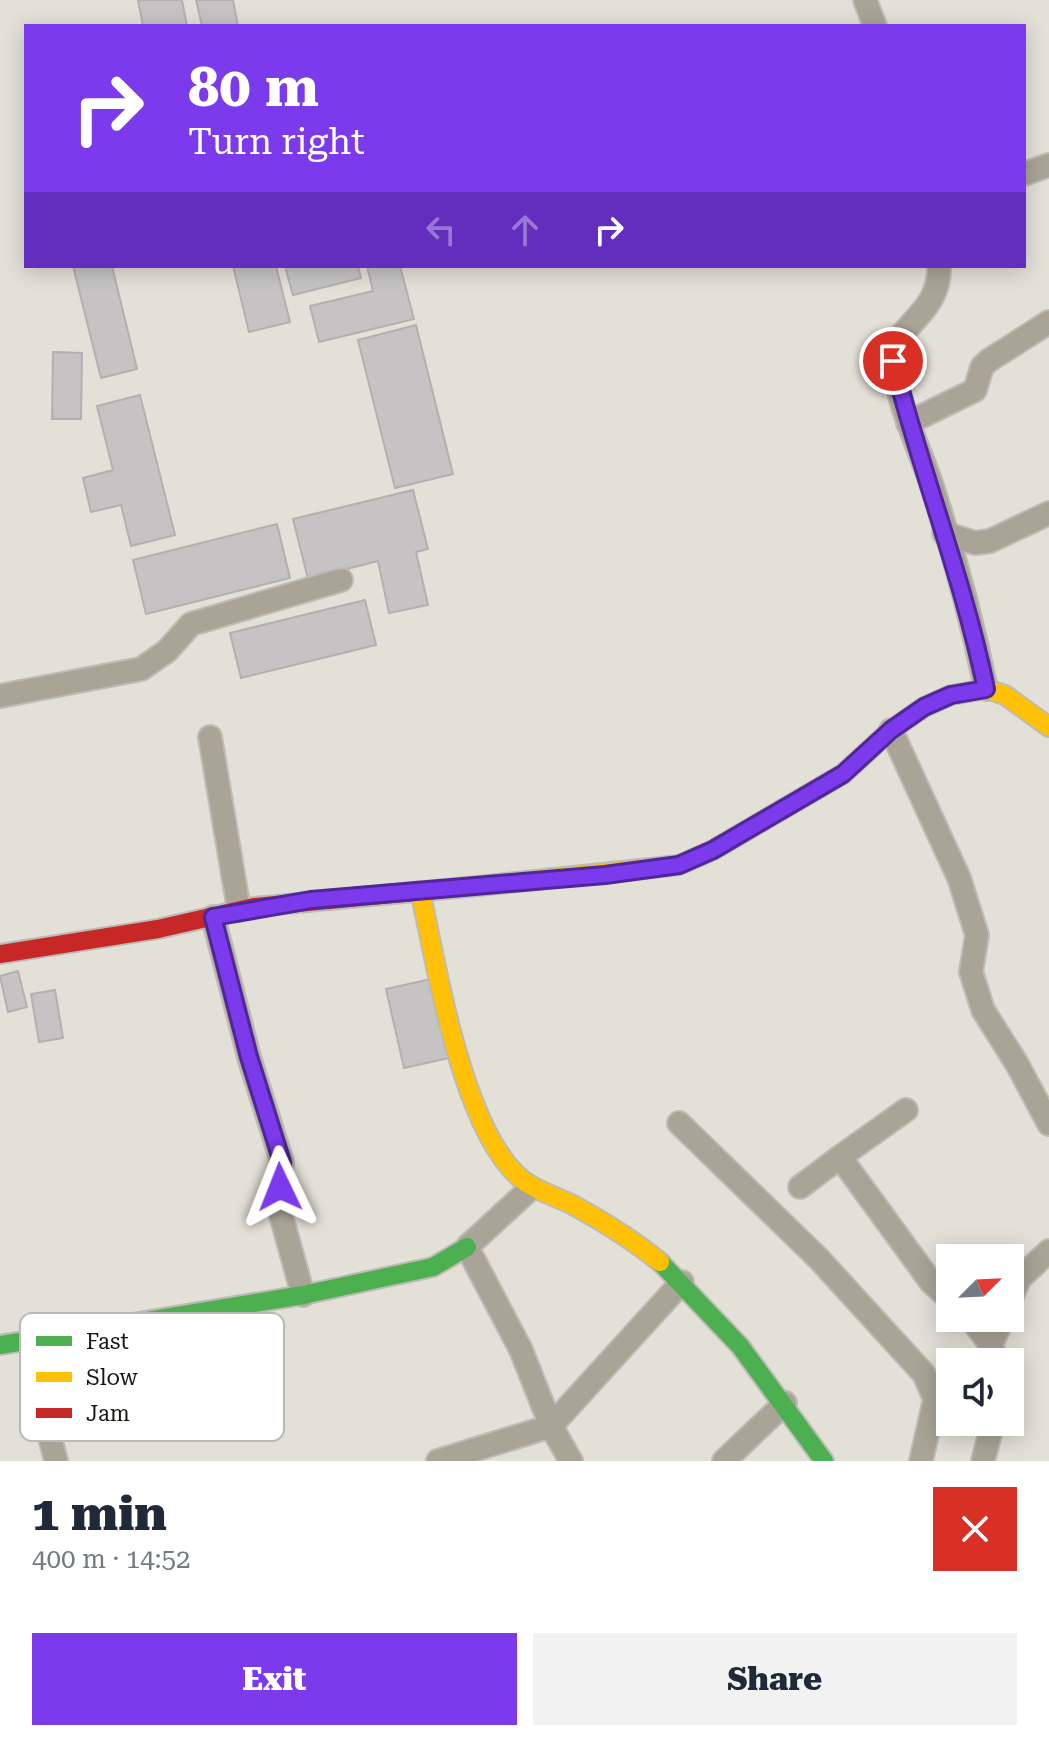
<!DOCTYPE html>
<html lang="en">
<head>
<meta charset="utf-8">
<style>
	body { margin:0; font-family:"Roboto Serif",serif; background:#f2f2f3; color:#1f2937; height:100vh; display:flex; flex-direction:column; font-size:30px; white-space:nowrap }
	* { box-sizing:border-box; margin:0 }
	p { font-size:26px; color:#747a83 }
	.icon { flex:none; width:44px; height:44px; fill:none; stroke:currentColor; stroke-width:2; stroke-linecap:round; stroke-linejoin:round }
	.map { position:relative; height:1461px; overflow:hidden }
	.sheet { display:flex; flex-direction:column; background:#fff; flex:1 }
	.sheet>* { flex:none }
	.top-card { position:absolute; left:24px; top:24px; width:1002px; height:244px; border-radius:0px; box-shadow:0 4px 20px #0003; background:#7c3aed; color:#fff; overflow:hidden }
	.needle { width:52px; rotate:66deg }
	.fabs { position:absolute; left:936px; top:1244px; display:grid; gap:16px }
	.fabs a { display:grid; place-items:center; width:88px; height:88px; border-radius:0px; background:#fff; box-shadow:0 4px 20px #0003; font-size:40px }
	.pin { position:absolute; display:grid; place-items:center; width:68px; height:68px; color:#fff; margin:-34px; border:4px solid #fff; border-radius:50%; box-shadow:0 2px 8px #0007 }
	.me { position:absolute; width:88px; margin:-44px; rotate:358deg; stroke-linejoin:round; filter:drop-shadow(0 0 6px #0008) }
	.turn { display:flex; align-items:center; gap:28px; height:168px; padding:0 32px; font-size:36px }
	.turn .icon { width:104px; height:104px; stroke-width:2.5 }
	.turn b { display:block; font-size:56px; line-height:68px }
	.lanes { display:flex; align-items:center; height:76px; padding:0 32px; background:#0003; justify-content:center; gap:40px; direction:ltr }
	.lanes .off { opacity:.35 }
	.round { display:grid; place-items:center; flex:none; width:84px; height:84px; border-radius:0px; background:#f2f2f3 }
	.head { display:flex; align-items:center; justify-content:space-between; height:136px; padding:0 32px }
	h1 { font-size:48px; font-weight:800; line-height:60px }
	.action { display:flex; gap:16px; margin-top:auto; padding:16px 32px }
	.action a { flex:1; height:92px; border-radius:0px; background:#7c3aed; color:#fff; font-size:32px; font-weight:800; line-height:92px; text-align:center }
	.action a+a { background:#f2f2f3; color:#1f2937 }
	.map>svg:first-child { display:block }
	.building { fill:#c5c3c3; stroke:#b2b1b0; stroke-width:2 }
	.lines { fill:none; stroke-linecap:round; stroke-linejoin:round }
	.street-casing { stroke:#bebbb5; stroke-width:26 }
	.fast-casing { stroke:#bebbb5; stroke-width:22 }
	.slow-casing { stroke:#bebbb5; stroke-width:22 }
	.jam-casing { stroke:#bebbb5; stroke-width:22 }
	.street { stroke:#a9a495; stroke-width:22 }
	.fast { stroke:#4caf50; stroke-width:18 }
	.slow { stroke:#ffc107; stroke-width:18 }
	.jam { stroke:#c62828; stroke-width:18 }
	.route-casing { stroke:#51269a; stroke-width:20 }
	.route { stroke:#7c3aed; stroke-width:14 }
	.key { fill:#fff; stroke:#bab9b8; stroke-width:2 }
	.key-label { font-size:22px; fill:#181611 }
</style>
</head>
<body>
<div class="map">
<svg width="1049" height="1461" viewBox="0 0 1049 1461">
	<rect width="100%" height="100%" fill="#e3e0d8"/>
	<!-- building -->
	<path class="building" d="M138,0H182L187,26H143Z
		M196,0H233L238,26H202Z
		M73,266H112L137,369L101,378Z
		M233,266H276L290,322L249,332Z
		M285,266H358L361,278L293,295Z
		M367,266H400L414,319L319,342L310,306L373,291Z
		M416,325L453,474L395,488L358,340Z
		M53,352L82,353L81,419H52Z
		M140,395L175,535L131,546L121,505L91,512L83,478L113,470L97,406Z
		M413,490L428,549L416,552L428,605L389,613L378,561L308,579L293,519Z
		M277,524L290,578L146,614L133,560Z
		M365,600L376,645L241,678L230,633Z
		M18,971L27,1007L8,1012L0,976Z
		M440,977L458,1056L404,1068L386,989Z
		M55,990L63,1038L39,1042L31,994Z"/>
	<g class="lines">
		<defs>
			<path id="street" d="M865,0L875,26
				M1024,174L1049,165
				M939,266C941,316 889,328 893,360C897,402 917,443 931,483C953,550 972,620 986,689
				M908,423L975,390L982,367L988,361L1049,322
				M944,533L975,543L990,541L1049,513
				M0,696L141,669L167,651L191,624L341,580
				M891,730L959,878L977,935L971,972L983,1010L1017,1064L1049,1124
				M210,737L239,910
				M213,917L249,1057L282,1162L277,1201L303,1295
				M679,1123L819,1259L924,1374L935,1399L921,1461
				M840,1157L906,1110
				M800,1187L840,1157L931,1282L950,1299
				M531,1188L467,1247L521,1350L551,1426L571,1461
				M1010,1301L1019,1279L1049,1251
				M970,1318L991,1345L998,1362
				M991,1345L1003,1318
				M47,1426L56,1461
				M438,1461L551,1426L682,1282
				M724,1461L785,1403
				M983,1461L993,1422"/>
			<path id="fast" d="M660,1262L740,1346L824,1461
				M0,1345L303,1295L433,1267L467,1247"/>
			<path id="slow" d="M478,886L679,865L713,850L843,774L891,730L924,707L951,695L986,689L1005,695L1049,727
				M420,891C437,965 462,1134 524,1181C539,1192 557,1197 573,1205C604,1222 633,1240 660,1262"/>
			<path id="jam" d="M0,954L158,929L254,907L478,886"/>
		</defs>
		<!-- street casing -->
		<use href="#street" class="street-casing"/>
		<!-- fast casing -->
		<use href="#fast" class="fast-casing"/>
		<!-- slow casing -->
		<use href="#slow" class="slow-casing"/>
		<!-- jam casing -->
		<use href="#jam" class="jam-casing"/>
		<!-- street -->
		<use href="#street" class="street"/>
		<!-- fast -->
		<use href="#fast" class="fast"/>
		<!-- slow -->
		<use href="#slow" class="slow"/>
		<!-- jam -->
		<use href="#jam" class="jam"/>
	</g>
	<g class="lines">
		<defs>
			<path id="route" d="M280,1187L282,1162L249,1057L213,917L311,900L605,875L679,865L713,850L843,774L891,730L924,707L951,695L986,689C963,578 921,472 893,361"/>
		</defs>
		<!-- route casing -->
		<use href="#route" class="route-casing"/>
		<!-- route -->
		<use href="#route" class="route"/>
	</g>
	<!-- legend -->
	<rect x="20" y="1313" width="264" height="128" rx="12" class="key"/>
	<rect x="36" y="1336" width="36" height="10" fill="#4caf50"/>
	<rect x="36" y="1372" width="36" height="10" fill="#ffc107"/>
	<rect x="36" y="1408" width="36" height="10" fill="#c62828"/>
	<g class="key-label">
		<text x="86" y="1349">Fast</text>
		<text x="86" y="1385">Slow</text>
		<text x="86" y="1421">Jam</text>
	</g>
</svg>
<div class="fabs">
<a><svg class="needle" viewBox="-14 -14 28 28"><path d="M0-13l5 13h-10z" fill="#e53935"/><path d="M0 13l5-13h-10z" fill="#747a83"/></svg></a>
<a><svg class="icon" aria-label="sound" viewBox="0 0 24 24"><path d="M4 9h4l5-4v14l-5-4H4zM17 9q2 3 0 6"/></svg></a>
</div>
<div class="pin" style="left:893px;top:361px;background:#d93025"><svg class="icon" aria-label="arrive" viewBox="0 0 24 24"><path d="M6 21V4h12l-3 4 3 4H6"/></svg></div>
<svg class="me" style="left:280px;top:1187px" viewBox="-20 -20 40 40"><path d="M0-17L14 15 0 8-14 15z" fill="#7c3aed" stroke="#fff" stroke-width="4"/></svg>
<div class="top-card">
<div class="turn"><svg class="icon" aria-label="right" viewBox="0 0 24 24"><path d="M7 20v-9h11M14 6l5 5-5 5"/></svg><div><b>80 m</b>Turn right</div></div>
<div class="lanes"><svg class="icon off" aria-label="left" viewBox="0 0 24 24"><path d="M17 20v-9H6M10 6l-5 5 5 5"/></svg><svg class="icon off" aria-label="ahead" viewBox="0 0 24 24"><path d="M12 20V5M6 11l6-6 6 6"/></svg><svg class="icon" aria-label="right" viewBox="0 0 24 24"><path d="M7 20v-9h11M14 6l5 5-5 5"/></svg></div>
</div>
</div>
<section class="sheet">
<div class="head"><div><h1>1 min</h1><p>400 m · 14:52</p></div><a class="round" style="background:#d93025;color:#fff"><svg class="icon" aria-label="close" viewBox="0 0 24 24"><path d="M6 6l12 12M18 6L6 18"/></svg></a></div>
<div class="action"><a>Exit</a><a>Share</a></div>
</section>
</body>
</html>
